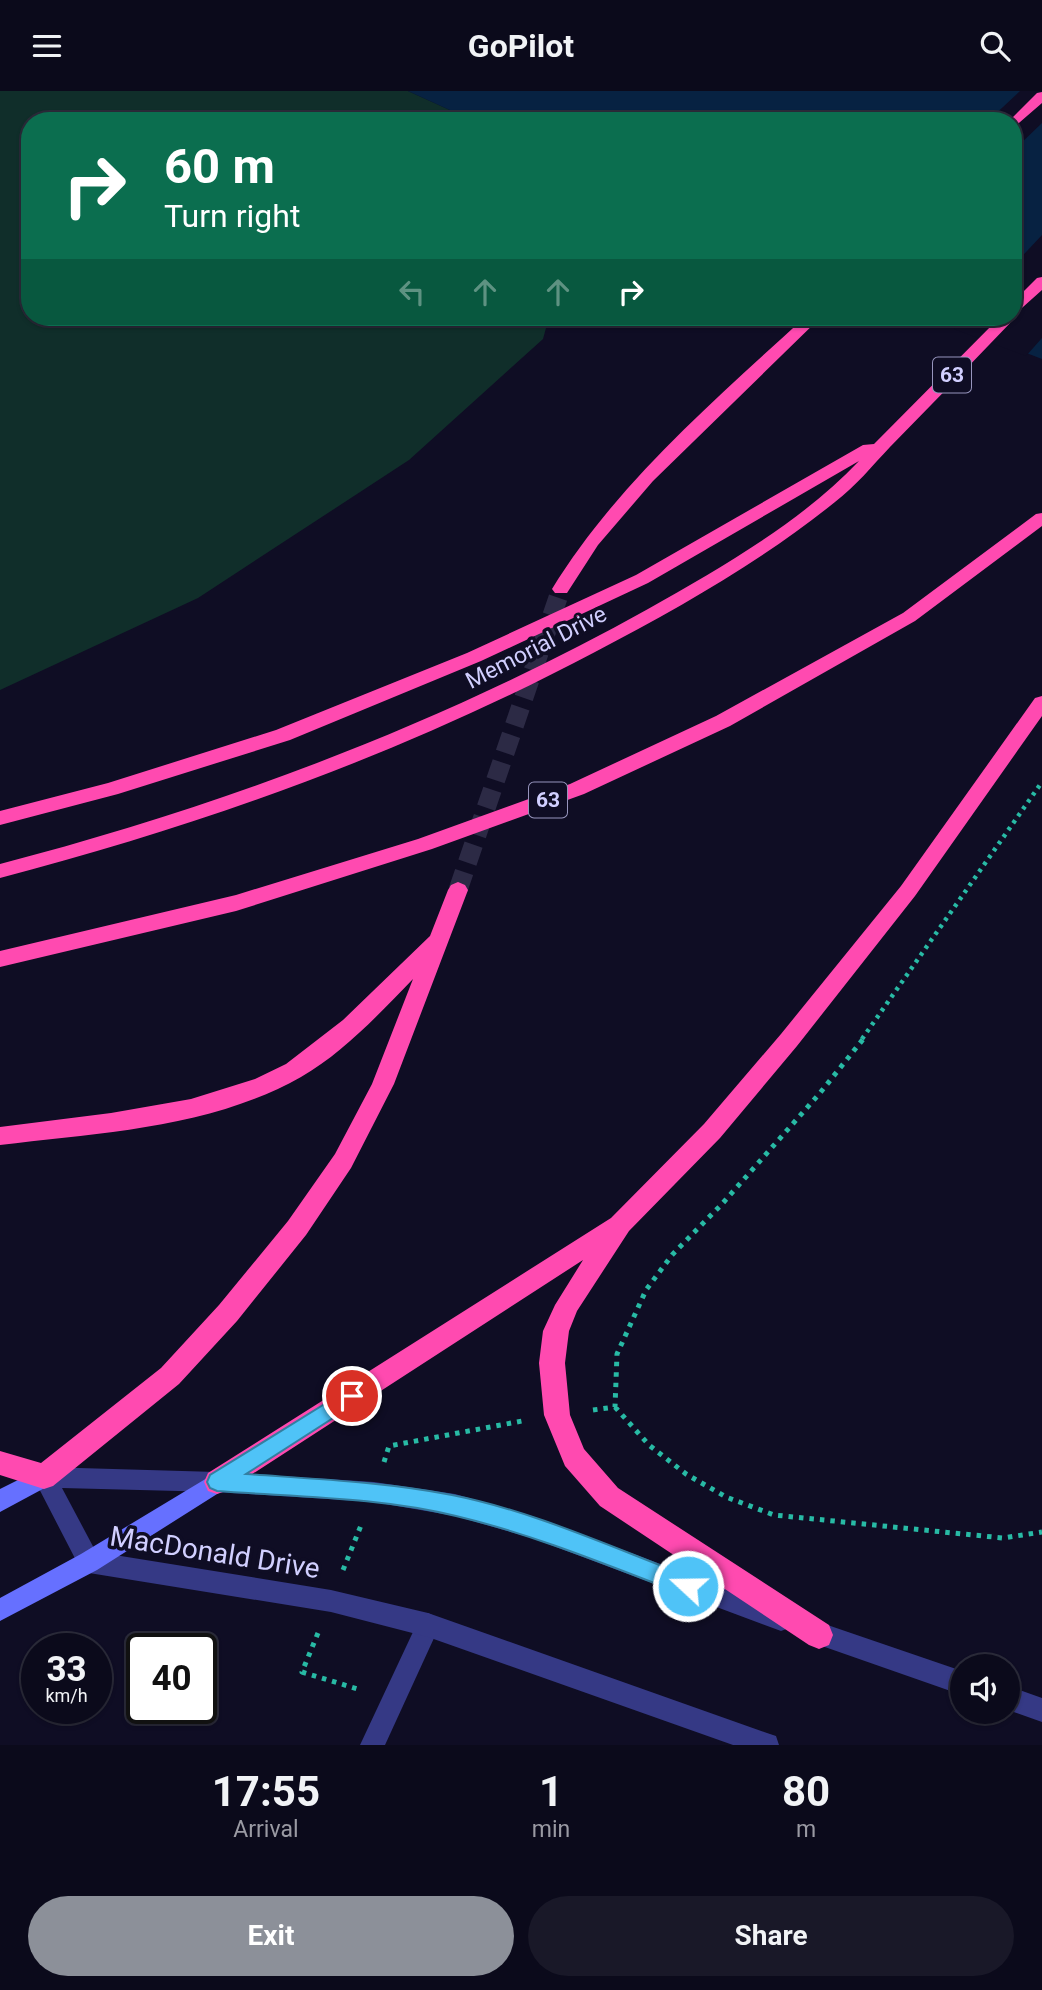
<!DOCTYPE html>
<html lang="en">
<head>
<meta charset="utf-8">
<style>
	body { margin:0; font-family:Roboto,sans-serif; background:#191828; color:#f1f3f6; height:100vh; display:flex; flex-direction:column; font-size:26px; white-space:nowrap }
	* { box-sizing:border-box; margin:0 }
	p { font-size:23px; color:#9a9aa3 }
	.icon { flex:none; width:38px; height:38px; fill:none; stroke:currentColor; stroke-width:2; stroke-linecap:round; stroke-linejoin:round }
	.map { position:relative; height:1654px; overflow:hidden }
	.sheet { display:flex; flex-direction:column; background:#0b0a1b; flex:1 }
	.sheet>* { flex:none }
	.banner { position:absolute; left:21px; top:21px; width:1001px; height:214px; border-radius:28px; box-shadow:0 2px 5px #0004,0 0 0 2px #2b2b3a; background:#0b6e4f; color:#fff; overflow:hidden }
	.buttons { position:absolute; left:950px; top:1563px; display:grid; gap:14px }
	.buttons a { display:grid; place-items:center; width:70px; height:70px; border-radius:50%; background:#0b0a1b; box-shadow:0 2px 5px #0004,0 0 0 2px #2b2b3a; font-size:35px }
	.speed { position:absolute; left:21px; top:1542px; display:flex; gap:14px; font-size:35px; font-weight:700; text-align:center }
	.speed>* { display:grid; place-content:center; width:91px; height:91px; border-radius:50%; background:#0b0a1b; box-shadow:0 2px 5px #0004,0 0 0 2px #2b2b3a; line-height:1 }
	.speed small { font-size:18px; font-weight:400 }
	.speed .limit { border:4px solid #111; border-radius:10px; background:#fff; color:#111 }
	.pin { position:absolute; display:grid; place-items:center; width:60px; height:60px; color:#fff; margin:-30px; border:4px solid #fff; border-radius:50%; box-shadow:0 2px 7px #0007 }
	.me { position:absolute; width:77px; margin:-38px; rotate:291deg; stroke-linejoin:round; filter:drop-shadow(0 0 5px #0008) }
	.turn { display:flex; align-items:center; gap:24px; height:147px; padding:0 28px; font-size:32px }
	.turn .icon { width:91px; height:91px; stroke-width:2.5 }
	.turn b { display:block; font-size:49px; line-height:60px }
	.lanes { display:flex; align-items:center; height:66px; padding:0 28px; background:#0003; justify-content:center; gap:35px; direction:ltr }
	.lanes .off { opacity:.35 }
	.eta { display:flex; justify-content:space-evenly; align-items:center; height:119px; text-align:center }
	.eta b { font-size:42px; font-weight:700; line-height:49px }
	.cta { display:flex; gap:14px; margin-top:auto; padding:14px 28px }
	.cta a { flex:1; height:80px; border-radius:42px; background:#8c9099; color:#fff; font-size:28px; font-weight:700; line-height:80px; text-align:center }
	.cta a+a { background:#191828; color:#f1f3f6 }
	header { display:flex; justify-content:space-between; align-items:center; height:91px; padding:0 28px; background:#0b0a1b; font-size:32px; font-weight:700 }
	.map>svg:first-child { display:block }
	.green { fill:#102e2a }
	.water { fill:#072242 }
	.pier { fill:#0f0d24 }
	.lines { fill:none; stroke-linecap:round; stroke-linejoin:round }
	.motorway-tunnel { stroke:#2c2a45; stroke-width:19; stroke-dasharray:19 10; stroke-linecap:butt }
	.path-far1 { stroke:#28baa5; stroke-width:4.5; stroke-dasharray:3.5 5; stroke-linecap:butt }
	.path { stroke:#28baa5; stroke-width:5; stroke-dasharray:4.5 6; stroke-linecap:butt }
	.service { fill:#353985; fill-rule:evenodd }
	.tertiary { fill:#353985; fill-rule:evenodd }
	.secondary { fill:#6670ff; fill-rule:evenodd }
	.motorway { fill:#ff4ab0; fill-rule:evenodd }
	.route { fill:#4fc3f7; stroke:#337fa1; stroke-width:2 }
	.labels { text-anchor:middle; stroke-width:7; stroke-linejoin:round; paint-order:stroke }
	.shield { fill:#0f0d24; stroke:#9795bd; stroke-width:2 }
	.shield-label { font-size:21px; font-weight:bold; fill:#d1cfff }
	.street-label { font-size:23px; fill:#d1cfff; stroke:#0f0d24 }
	.near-street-label { font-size:28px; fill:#d1cfff; stroke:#0f0d24 }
</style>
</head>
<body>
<header><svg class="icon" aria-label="menu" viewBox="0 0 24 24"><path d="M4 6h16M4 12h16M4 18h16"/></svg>GoPilot<svg class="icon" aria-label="search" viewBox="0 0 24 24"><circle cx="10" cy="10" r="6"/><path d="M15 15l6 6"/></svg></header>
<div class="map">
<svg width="1042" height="1654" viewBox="0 0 1042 1654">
	<rect width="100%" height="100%" fill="#0f0d24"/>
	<!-- green -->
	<path class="green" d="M0,0H408L474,30H30V226H549L543,248L409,369L198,507L0,599Z"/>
	<!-- water -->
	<path class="water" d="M408,0H1042V268L933,226H1013V30H474Z"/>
	<!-- pier -->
	<path class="pier" d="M1020,0H1042V32L1013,60V30H988Z
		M1042,144V247L1026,265L954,238L966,226H1013V175Z"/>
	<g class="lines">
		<!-- motorway-tunnel -->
		<path class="motorway-tunnel" d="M458,799L561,498"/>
		<!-- path-far1 -->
		<path class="path-far1" d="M862,948L1042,691"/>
		<!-- path -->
		<path class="path" d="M615,1316L649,1354L686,1383L726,1406L774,1424L1003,1447L1042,1441
			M593,1319L615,1316L617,1263L646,1199L672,1164L722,1113L820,1002L864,947
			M384,1371L389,1355L522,1330
			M343,1479L362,1432
			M318,1542L302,1581L361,1599"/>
		<!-- service -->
		<path class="service" d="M428,1522L436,1526L440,1534L385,1654H360L420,1526Z"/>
		<!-- tertiary -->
		<path class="tertiary" d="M44,1376L217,1381L374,1391L455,1403L532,1425L781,1518L789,1521L793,1529L789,1537L781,1540L532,1447L455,1425L374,1411L217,1401L62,1397L96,1461L331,1499L428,1522L767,1642L776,1645L779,1654H733L428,1546L331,1521L89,1482L81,1479L33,1386L36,1379Z
			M810,1528L962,1580V1604L802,1548L798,1540L802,1532Z
			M1008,1595L1042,1607V1631L1008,1619Z"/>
		<!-- secondary -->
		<path class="secondary" d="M44,1376L52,1379L55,1386L52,1393L0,1421V1398Z
			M217,1381L225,1384L228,1391L225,1398L97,1479L0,1530V1507L81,1463Z"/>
		<!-- motorway -->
		<path class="motorway" d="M1042,1V12L1013,37V30H1009L1037,2Z
			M1042,186V199L1014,224L1013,229C972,272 931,314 890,356C872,375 856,395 835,411C762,470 679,517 595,561C406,661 207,733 0,787V773C226,714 444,632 648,518C722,476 800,432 859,370L648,492L481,570L290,649L118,703L0,734V720L108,692L276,639L467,562L636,484L863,354L874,353L1000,226H1013V211L1037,187Z
			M805,226H821L653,390L598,454L567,502H555L552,498C617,392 714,310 805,226Z
			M1042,422V435L915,530L730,635L584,703L432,758L236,820L0,876V860L236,804L418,748L570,693L716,625L903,522L1036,423Z
			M1042,605V625L915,805L797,955L720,1047L629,1140L577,1220L569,1240L565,1272L570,1324L584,1358L618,1397L829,1534L833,1544L829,1554L819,1558L809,1554L600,1415L565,1375L544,1324L539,1272L543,1240L555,1214L583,1169L226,1400L217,1403L208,1400L204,1391L208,1382L611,1127L704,1033L781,943L901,795L1035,607Z
			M458,791L465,794L468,799L394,993L351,1077L306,1144L237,1230L179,1293L53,1395L44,1398L0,1384V1360L41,1372L161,1277L219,1214L288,1130L335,1063L372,993L413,888C379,923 343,962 301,986C211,1037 100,1042 0,1054V1036L111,1022L191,1008L255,988L286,973L343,929L430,845L448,799L451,794Z"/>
	</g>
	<!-- route -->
	<path class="route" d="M352,1296L358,1298L361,1305L358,1311L246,1383C315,1388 384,1391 452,1404C533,1420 611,1456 688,1485L696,1488L699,1495L696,1502L688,1505C612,1476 536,1444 456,1425C379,1406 296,1406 217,1400L210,1397L207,1391L210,1384Z"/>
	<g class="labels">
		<!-- shield labels -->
		<g class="shield">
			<rect x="933" y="266.5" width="38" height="35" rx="5"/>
			<rect x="529" y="691.5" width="38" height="35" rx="5"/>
		</g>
		<g class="shield-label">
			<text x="952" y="291">63</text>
			<text x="548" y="716">63</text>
		</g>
		<!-- street labels -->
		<g class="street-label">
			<text transform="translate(536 556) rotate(-27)" y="8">Memorial Drive</text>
		</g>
		<!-- near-street labels -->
		<g class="near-street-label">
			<text transform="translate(215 1461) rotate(9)" y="10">MacDonald Drive</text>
		</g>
	</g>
</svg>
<div class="buttons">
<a><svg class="icon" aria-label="sound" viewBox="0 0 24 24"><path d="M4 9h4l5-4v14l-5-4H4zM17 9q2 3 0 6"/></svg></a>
</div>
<div class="speed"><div>33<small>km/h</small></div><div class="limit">40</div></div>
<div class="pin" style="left:352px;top:1305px;background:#d93025"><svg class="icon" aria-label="arrive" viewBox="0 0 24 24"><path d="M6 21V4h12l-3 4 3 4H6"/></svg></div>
<svg class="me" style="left:688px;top:1495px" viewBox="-20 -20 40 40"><circle r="17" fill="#4fc3f7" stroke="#fff" stroke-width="3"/><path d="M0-11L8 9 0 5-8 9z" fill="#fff"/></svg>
<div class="banner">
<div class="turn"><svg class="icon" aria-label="right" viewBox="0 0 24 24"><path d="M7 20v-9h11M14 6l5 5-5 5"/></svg><div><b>60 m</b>Turn right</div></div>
<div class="lanes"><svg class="icon off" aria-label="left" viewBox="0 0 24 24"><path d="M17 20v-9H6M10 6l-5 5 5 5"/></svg><svg class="icon off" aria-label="ahead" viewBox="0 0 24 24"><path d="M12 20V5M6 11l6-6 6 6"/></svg><svg class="icon off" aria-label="ahead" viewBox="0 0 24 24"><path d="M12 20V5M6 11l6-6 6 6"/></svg><svg class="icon" aria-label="right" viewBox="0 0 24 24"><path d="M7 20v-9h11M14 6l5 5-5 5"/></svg></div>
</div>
</div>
<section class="sheet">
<div class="eta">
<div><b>17:55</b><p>Arrival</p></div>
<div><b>1</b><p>min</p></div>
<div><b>80</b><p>m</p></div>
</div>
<div class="cta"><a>Exit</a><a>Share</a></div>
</section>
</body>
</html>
